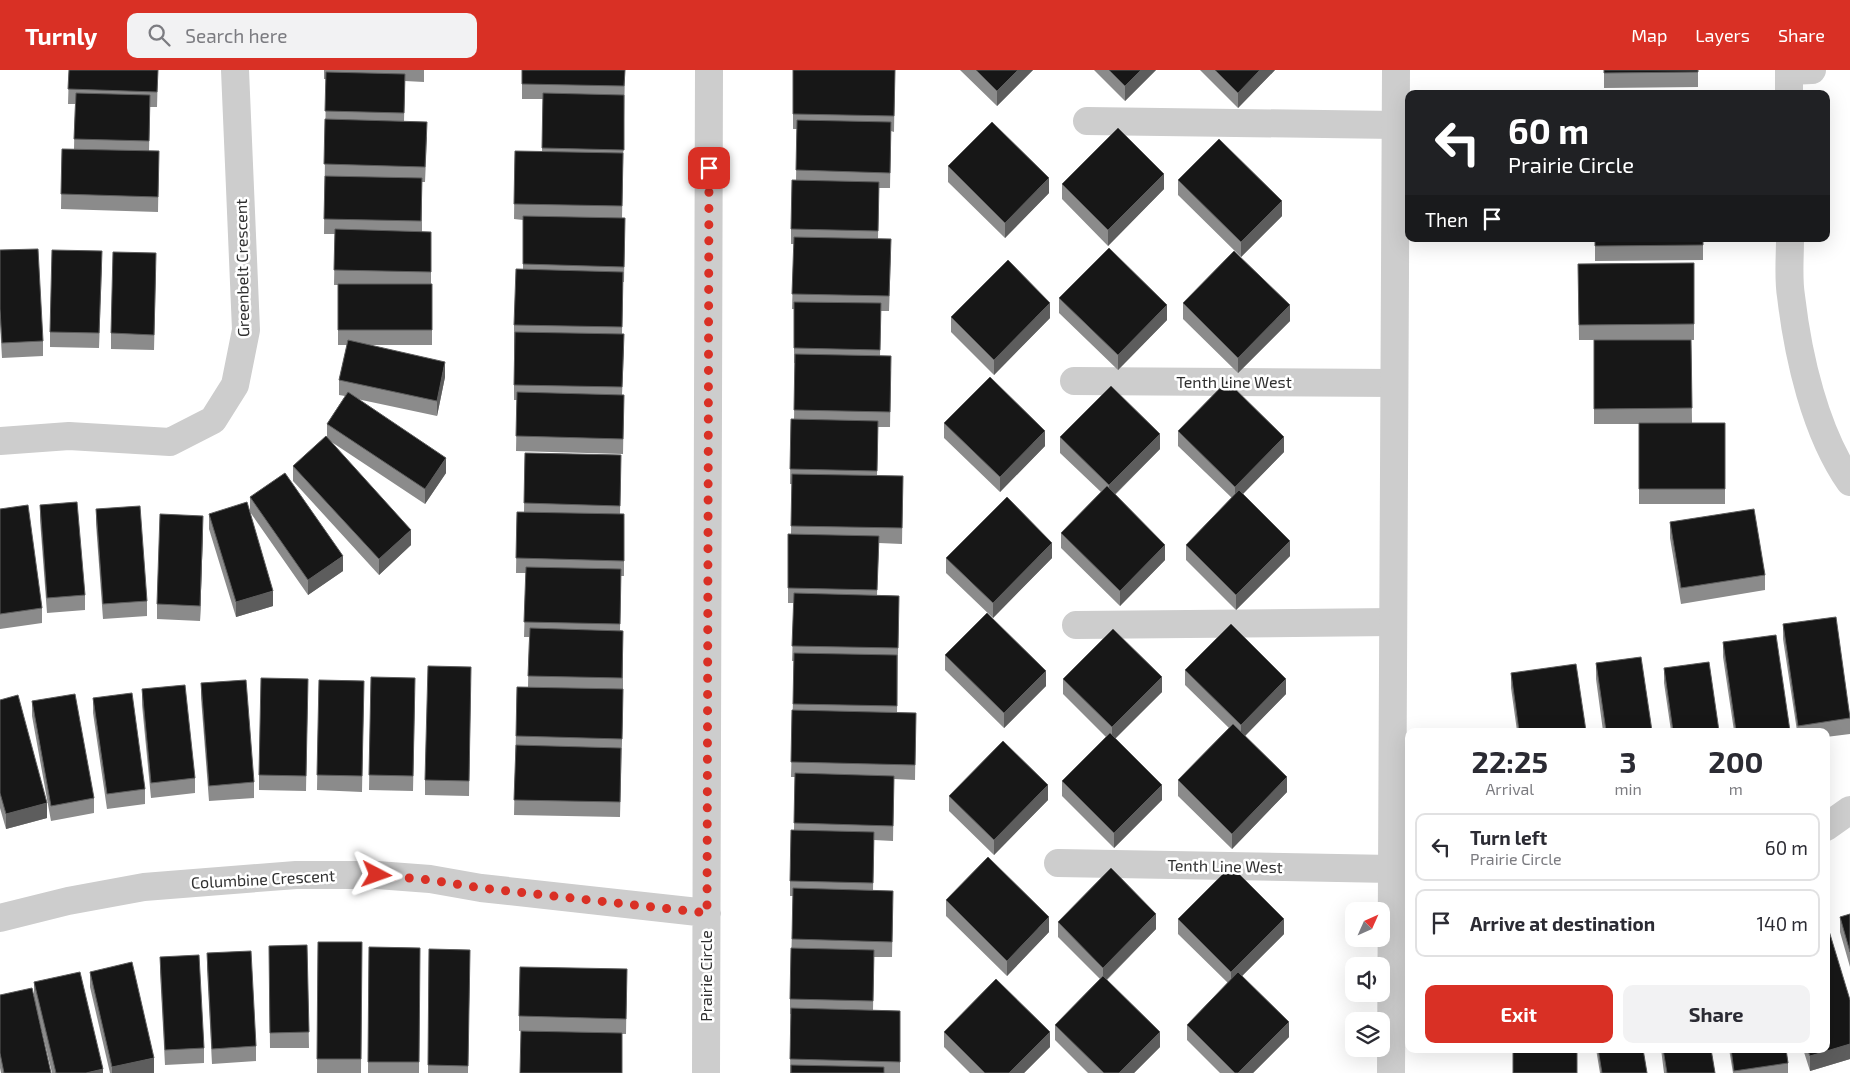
<!DOCTYPE html>
<html lang="en">
<head>
<meta charset="utf-8">
<style>
	body { margin:0; font-family:"Exo 2",sans-serif; background:#f2f2f3; color:#2b2b33; height:100vh; display:flex; flex-direction:column; font-size:19px; white-space:nowrap }
	* { box-sizing:border-box; margin:0 }
	p { font-size:16px; color:#7c7c81 }
	.icon { flex:none; width:28px; height:28px; fill:none; stroke:currentColor; stroke-width:2; stroke-linecap:round; stroke-linejoin:round }
	.map { position:relative; flex:1; overflow:hidden }
	.panel { position:absolute; left:1405px; top:658px; width:425px; height:325px; display:flex; flex-direction:column; background:#fff; border-radius:10px; box-shadow:0 5px 20px #0002 }
	.panel>* { flex:none }
	.guide { position:absolute; left:1405px; top:20px; width:425px; height:152px; border-radius:10px; box-shadow:0 5px 20px #0002; background:#202124; color:#fff; overflow:hidden }
	.needle { width:32px; rotate:45deg }
	.fabs { position:absolute; left:1345px; top:832px; display:grid; gap:10px }
	.fabs a { display:grid; place-items:center; width:45px; height:45px; border-radius:10px; background:#fff; box-shadow:0 5px 20px #0002; font-size:25px }
	.pin { position:absolute; display:grid; place-items:center; width:42px; height:42px; color:#fff; margin:-21px; border-radius:10px; box-shadow:0 2px 8px #0006 }
	.me { position:absolute; width:55px; margin:-28px; rotate:94deg; stroke-linejoin:round; filter:drop-shadow(0 0 4px #0008) }
	.turn { display:flex; align-items:center; gap:18px; height:105px; padding:0 20px; font-size:22px }
	.turn .icon { width:65px; height:65px; stroke-width:2.5 }
	.turn b { display:block; font-size:35px; line-height:42px }
	.then { display:flex; align-items:center; height:48px; padding:0 20px; background:#0003; gap:10px; font-size:19px }
	.eta { display:flex; justify-content:space-evenly; align-items:center; height:85px; text-align:center }
	.eta b { font-size:30px; font-weight:700; line-height:35px }
	.primary-button { display:flex; gap:10px; margin-top:auto; padding:10px 20px }
	.primary-button a { flex:1; height:58px; border-radius:10px; background:#d93025; color:#fff; font-size:20px; font-weight:700; line-height:58px; text-align:center }
	.primary-button a+a { background:#f2f2f3; color:#2b2b33 }
	ul { padding:0; list-style:none }
	li { display:flex; align-items:center; gap:15px; height:68px; margin:0 10px 8px; padding:0 10px; border:2px solid #e1e1e2; border-radius:10px }
	li div { flex:1 }
	li b { display:block; font-size:19px }
	li em { font-style:normal }
	header { display:flex; align-items:center; gap:30px; box-sizing:border-box; height:70px; padding:0 25px; background:#d93025; color:#fff }
	header strong { font-size:24px }
	nav { display:flex; gap:28px; margin-inline-start:auto; font-size:18px }
	.search { width:350px; height:45px; background:#f2f2f3; display:flex; align-items:center; gap:12px; box-sizing:border-box; padding:0 18px; border-radius:10px; color:#7c7c81; font-size:19px }
	.map>svg:first-child { display:block }
	.lines { fill:none; stroke-linecap:round; stroke-linejoin:round }
	.minor { stroke:#cdcdcd; stroke-width:28 }
	.tertiary { stroke:#cdcdcd; stroke-width:28 }
	.wall { fill:#8b8b8b }
	.shaded-wall { fill:#5d5d5d }
	.building { fill:#171717; stroke:#5d5d5d }
	.route { stroke:#d93025; stroke-width:9; stroke-dasharray:0 16.2 }
	.labels { text-anchor:middle; stroke-width:5; stroke-linejoin:round; paint-order:stroke }
	.street-label { font-size:16px; fill:#303030; stroke:#fff }
</style>
</head>
<body>
<header>
<strong>Turnly</strong>
<div class="search"><svg class="icon" aria-label="search" viewBox="0 0 24 24"><circle cx="10" cy="10" r="6"/><path d="M15 15l6 6"/></svg>Search here</div>
<nav><a>Map</a><a>Layers</a><a>Share</a></nav>
</header>
<div class="map">
<svg width="1850" height="1003" viewBox="0 0 1850 1003">
	<rect width="100%" height="100%" fill="#fff"/>
	<g class="lines">
		<!-- minor -->
		<path class="minor" d="M1789,1L1812,0
			M1087,51L1396,55
			M1074,311L1394,313
			M0,371L69,366L170,372L213,350L235,315L246,260L235,0
			M1076,555L1393,552
			M1826,757L1850,740
			M1058,793L1392,799
			M0,848L68,831L144,817L296,805H377L430,809L481,818L707,843
			M706,1003L709,0"/>
		<!-- tertiary -->
		<path class="tertiary" d="M1789,0V24
			M1790,169C1790,188 1788,208 1791,226C1798,286 1815,362 1850,412
			M1391,1003L1396,0"/>
	</g>
	<!-- wall -->
	<path class="wall" d="M69,0H158L157,37H150L149,81H159L158,142L61,139L62,79H74L75,34H68Z
		M324,0H424V12L405,11L404,51L427,67L425,112H422V162H431V214H432V275H370L445,307L437,346L357,329L446,403L425,434L330,371L411,475L379,505L293,411V396L327,367V354L345,326L339,325V310L347,275H338V215H334L335,164H324L326,9H324Z
		M522,0H625L622,148H625L624,212H623L622,264L624,279L622,325H624L623,384L516,381L517,330H514V255L523,199V150L514,149L515,81L542,82L543,29H522Z
		M793,0H895L894,62L891,61L890,118H879L878,169L891,184L889,241H881L880,286L891,302L890,357H878L877,406H903L902,474L879,473L877,525L899,526L897,643H916L915,710L894,709L893,771L874,770L873,820L893,836L892,887H874L873,940L900,941V1003H790L791,944H790V929L793,826H790V811L794,760L795,707H791L794,591H792L794,533H788V518L791,464L792,414H790L791,349H794L795,293H794V239H792L794,174H791V159L796,110L797,59H793Z
		M960,0H1033L997,36Z
		M1094,0H1156L1125,31Z
		M1200,0H1275L1238,38Z
		M1604,0H1698V17L1604,18Z
		M948,96L1049,123L1005,168L948,112Z
		M1178,110L1282,146L1241,187L1178,125Z
		M1062,114L1164,119L1108,176L1062,129Z
		M1595,169H1703V190L1595,191Z
		M0,180L43,271V286L2,288L0,254Z
		M1694,193V270H1579L1578,194Z
		M102,196L99,278L50,277V262Z
		M156,198L154,280L111,279V263Z
		M1059,228L1167,250L1118,300L1059,243Z
		M1183,233L1290,251L1238,303L1183,249Z
		M951,247L1050,248L994,305L951,262Z
		M1594,270H1691L1692,353H1725V434H1639V354H1594Z
		M944,353L1045,376L1000,422L944,368Z
		M1178,361L1284,382L1243,424L1290,486L1236,540L1186,490V475L1232,428L1178,376Z
		M1060,367L1160,379L1115,425L1165,490L1120,536L1061,478V463L1101,422L1060,383Z
		M525,383L621,385L620,444H624V506H621L620,560L623,561V634L620,747L514,745L517,617H528L529,567H524L526,503H516L517,442H524Z
		M250,427L343,501L308,525L250,442Z
		M40,435L85,525V540L47,543L40,450Z
		M0,439L42,538V553L0,559Z
		M96,439L147,531V546L103,549L96,454Z
		M209,444L273,536L236,547L209,459Z
		M1670,452L1765,505V520L1681,534L1670,468Z
		M203,461L200,551L157,549V534Z
		M946,488H1052L993,548L946,503Z
		M1783,554L1850,644V664L1826,667V661H1797L1783,569Z
		M1723,572L1790,661H1734L1723,587Z
		M945,585L1046,616L1004,658L945,600Z
		M1596,593L1652,661H1603L1596,609Z
		M1664,598L1719,661H1671L1664,613Z
		M1185,600L1286,624L1245,666L1287,722L1232,779L1178,726V710L1229,658L1185,615Z
		M1511,603L1586,661H1517L1511,618Z
		M371,607L415,623L413,721L369,720Z
		M308,609L306,721L259,720V705Z
		M1063,609L1162,622L1115,668L1162,730L1114,778L1062,726V711L1106,667L1063,624Z
		M319,610L364,611L362,722L317,720Z
		M471,612L469,726L425,725V710Z
		M201,613L254,712V728L209,731L201,628Z
		M142,619L195,708V723L151,728L142,635Z
		M93,628L145,719V734L107,739L93,643Z
		M0,630L47,748L6,759L0,738Z
		M32,631L94,728V743L51,751L32,646Z
		M949,726L1048,730L994,785L949,741Z
		M946,830L1049,862L1007,906L946,846Z
		M1850,844V897L1840,862V847Z
		M1178,849L1284,864L1242,906L1289,967L1253,1003H1220L1187,970V955L1228,913L1178,864Z
		M1058,852L1156,859L1107,910L1160,977L1134,1003H1088L1055,970V955L1100,909L1058,867Z
		M318,872H362L361,1003H317Z
		M307,875L309,978H270L269,876Z
		M369,877L420,878L419,1003H368Z
		M429,879L470,880L468,1003H428Z
		M207,883L256,976V991L212,994L207,898Z
		M160,887L204,978V993L165,995L160,902Z
		M627,899L626,964L519,961V946Z
		M90,902L154,1003H110L90,917Z
		M34,912L103,1003H52L34,928Z
		M0,925L51,1003H1L0,998Z
		M1850,930V989L1810,1001L1803,979H1826Z
		M944,962L1050,977L1024,1003H970L944,977Z
		M1596,979H1643L1647,1003H1600Z
		M1661,979H1711L1715,1003H1664Z
		M1729,979H1786L1788,993V1003H1733Z"/>
	<!-- shaded-wall -->
	<path class="shaded-wall" d="M1018,0H1033L997,36V21Z
		M1141,0H1156L1125,31V16Z
		M1260,0H1275L1238,38V23Z
		M1164,104V119L1108,176V160Z
		M1049,108V123L1005,168V153Z
		M1282,131V146L1241,187V172Z
		M1050,233V248L994,305V290Z
		M1167,235V250L1118,300V285Z
		M1290,235V251L1238,303V288Z
		M445,292V307L437,346V331Z
		M1045,361V376L1000,422V407Z
		M1160,364V379L1109,430V415Z
		M1284,367V382L1235,432V417Z
		M446,388V403L425,434V419Z
		M203,446V461L200,551V536Z
		M411,460V475L379,505V489Z
		M1290,471V486L1236,540V525Z
		M1052,473V488L993,548V533Z
		M1165,475V490L1120,536V521Z
		M343,486V501L308,525V510Z
		M273,521V536L236,547V532Z
		M1046,601V616L1004,658V643Z
		M1162,607V622L1112,672V657Z
		M1286,609V624L1241,670V655Z
		M1287,707V722L1232,779V764Z
		M1048,715V730L994,785V770Z
		M1162,715V730L1114,778V763Z
		M47,733V748L6,759V744Z
		M1156,844V859L1103,913V898Z
		M1049,847V862L1007,906V891Z
		M1284,849V864L1231,917V902Z
		M1289,952V967L1253,1003H1238Z
		M1050,962V977L1024,1003H1009Z
		M1160,962V977L1134,1003H1119Z
		M1850,974V989L1810,1001V986Z
		M154,988V1003H112V997Z
		M103,999V1003H86Z"/>
	<!-- building -->
	<path class="building" d="M69,0H158L157,22L68,19Z
		M522,0H625L624,16L522,14Z
		M793,0H895L894,46L793,44Z
		M976,0H1018L997,21Z
		M1109,0H1141L1125,16Z
		M1215,0H1260L1238,23Z
		M1604,0H1698V2L1604,3Z
		M326,2L405,4L404,43L325,41Z
		M76,23L150,25L149,71L74,69Z
		M543,23L624,25V80L542,78Z
		M325,49L427,52L425,97L324,94Z
		M797,50L891,52L890,103L796,100Z
		M992,52L1049,108L1005,153L948,96Z
		M1118,58L1164,104L1108,160L1062,114Z
		M1219,69L1282,131L1241,172L1178,110Z
		M62,79L159,81L158,127L61,124Z
		M515,81L623,83L622,136L514,134Z
		M325,106L422,108L421,151L324,149Z
		M792,110L879,112L878,161L791,159Z
		M523,146L625,148L624,197L523,194Z
		M335,159L431,162V202L334,200Z
		M794,167L891,169L889,226L792,224Z
		M1595,169H1703V175L1595,176Z
		M1109,178L1167,235L1118,285L1059,228Z
		M38,179L43,271L2,273L0,239V180Z
		M52,180L102,181L99,263L50,262Z
		M1234,181L1290,235L1238,288L1183,233Z
		M113,182L156,183L154,265L111,263Z
		M1008,190L1050,233L994,290L951,247Z
		M1694,193V254L1579,255L1578,194Z
		M516,199L623,202L622,257L514,255Z
		M338,214H432V260H338Z
		M794,232L881,233L880,280L794,278Z
		M515,262L624,264L622,317L514,315Z
		M348,270L445,292L437,331L339,310Z
		M1594,270H1691L1692,338L1594,339Z
		M795,284L891,286L890,342L794,340Z
		M990,307L1045,361L1000,407L944,353Z
		M1227,311L1284,367L1235,417L1178,361Z
		M1111,316L1160,364L1109,415L1060,367Z
		M348,322L446,388L425,419L327,354Z
		M517,322L624,325L623,369L516,366Z
		M791,349L878,351L877,401L790,399Z
		M1639,353H1725V419H1639Z
		M326,366L411,460L379,489L293,396Z
		M525,383L621,385L620,436L524,433Z
		M285,403L343,486L308,510L250,427Z
		M792,404L903,406L902,458L791,456Z
		M1107,416L1165,475L1120,521L1061,463Z
		M1239,420L1290,471L1236,525L1186,475Z
		M1007,427L1052,473L993,533L946,488Z
		M77,432L85,525L47,528L40,435Z
		M247,432L273,521L236,532L209,444Z
		M28,435L42,538L0,544V439Z
		M140,436L147,531L103,534L96,439Z
		M1754,439L1765,505L1681,518L1670,452Z
		M517,442L624,444V491L516,488Z
		M160,444L203,446L200,536L157,534Z
		M788,464L879,466L877,520L788,518Z
		M526,497L621,499L620,554L524,552Z
		M794,523L899,526L898,578L792,576Z
		M987,543L1046,601L1004,643L945,585Z
		M1836,547L1850,648L1798,656L1783,554Z
		M1231,554L1286,609L1241,655L1185,600Z
		M530,558L623,561L622,608L528,606Z
		M1113,559L1162,607L1112,657L1063,609Z
		M1776,565L1790,661H1736L1723,572Z
		M794,583L897,585V636L793,634Z
		M1641,587L1652,661H1606L1596,593Z
		M1709,592L1719,661H1673L1664,598Z
		M1576,594L1586,661H1519L1511,603Z
		M428,596L471,597L469,711L425,710Z
		M371,607L415,608L413,706L369,705Z
		M261,608L308,609L306,706L259,705Z
		M246,610L254,712L209,716L201,613Z
		M319,610L364,611L362,706L317,705Z
		M185,615L195,708L151,713L142,619Z
		M517,617L623,619L622,669L516,666Z
		M132,623L145,719L107,724L93,628Z
		M75,624L94,728L51,736L32,631Z
		M18,625L47,733L6,744L0,723V630Z
		M792,640L916,643L915,695L791,692Z
		M1233,654L1287,707L1232,764L1178,710Z
		M1110,663L1162,715L1114,763L1062,711Z
		M1003,671L1048,715L994,770L949,726Z
		M516,675L621,678L620,732L514,730Z
		M795,703L894,706L893,756L794,753Z
		M791,760L874,762L873,813L790,811Z
		M988,787L1049,847L1007,891L946,830Z
		M1231,796L1284,849L1231,902L1178,849Z
		M1111,798L1156,844L1103,898L1058,852Z
		M793,818L893,821L892,872L792,869Z
		M1850,844V882L1840,847Z
		M1826,851L1850,930V974L1810,986L1807,979H1826Z
		M318,872H362L361,989H317Z
		M307,875L309,962L270,963L269,876Z
		M369,877L420,878L419,992H368Z
		M791,878L874,880L873,931L790,929Z
		M429,879L470,880L468,996L428,995Z
		M251,881L256,976L212,979L207,883Z
		M199,885L204,978L165,980L160,887Z
		M132,892L154,988L112,997L90,902Z
		M520,897L627,899L626,949L519,946Z
		M80,902L103,999L86,1003H56L34,912Z
		M1238,902L1289,952L1238,1003H1235L1187,955Z
		M1103,906L1160,962L1119,1003H1104L1055,955Z
		M996,909L1050,962L1009,1003H985L944,962Z
		M32,918L51,1003H4L0,983V925Z
		M791,938L900,941V992L790,989Z
		M521,961L622,963V1003H520Z
		M1513,979H1577V1003H1513Z
		M1598,979H1643L1647,1003H1602Z
		M1663,979H1711L1715,1003H1667Z
		M1731,979H1786L1788,993L1734,1001Z
		M791,995L884,997V1003H791Z"/>
	<g class="lines">
		<!-- route -->
		<path class="route" d="M377,805L430,810L481,818L707,843L709,98"/>
	</g>
	<g class="labels">
		<!-- street labels -->
		<g class="street-label">
			<text transform="translate(242 198) rotate(-91)" y="6">Greenbelt Crescent</text>
			<text x="1234" y="318">Tenth Line West</text>
			<text transform="translate(1225 796) rotate(1)" y="6">Tenth Line West</text>
			<text transform="translate(263 809) rotate(-3)" y="6">Columbine Crescent</text>
			<text transform="translate(706 906) rotate(-90)" y="6">Prairie Circle</text>
		</g>
	</g>
</svg>
<div class="fabs">
<a><svg class="needle" viewBox="-14 -14 28 28"><path d="M0-13l5 13h-10z" fill="#e53935"/><path d="M0 13l5-13h-10z" fill="#7c7c81"/></svg></a>
<a><svg class="icon" aria-label="sound" viewBox="0 0 24 24"><path d="M4 9h4l5-4v14l-5-4H4zM17 9q2 3 0 6"/></svg></a>
<a><svg class="icon" aria-label="layers" viewBox="0 0 24 24"><path d="M12 4l9 5-9 5-9-5zM3 14l9 5 9-5"/></svg></a>
</div>
<div class="pin" style="left:709px;top:98px;background:#d93025"><svg class="icon" aria-label="arrive" viewBox="0 0 24 24"><path d="M6 21V4h12l-3 4 3 4H6"/></svg></div>
<svg class="me" style="left:377px;top:805px" viewBox="-20 -20 40 40"><path d="M0-17L14 15 0 8-14 15z" fill="#d93025" stroke="#fff" stroke-width="4"/></svg>
<div class="guide">
<div class="turn"><svg class="icon" aria-label="left" viewBox="0 0 24 24"><path d="M17 20v-9H6M10 6l-5 5 5 5"/></svg><div><b>60 m</b>Prairie Circle</div></div>
<div class="then">Then<svg class="icon" aria-label="arrive" viewBox="0 0 24 24"><path d="M6 21V4h12l-3 4 3 4H6"/></svg></div>
</div>
<section class="panel">
<div class="eta">
<div><b>22:25</b><p>Arrival</p></div>
<div><b>3</b><p>min</p></div>
<div><b>200</b><p>m</p></div>
</div>
<ul>
<li><svg class="icon" aria-label="left" viewBox="0 0 24 24"><path d="M17 20v-9H6M10 6l-5 5 5 5"/></svg><div><b>Turn left</b><p>Prairie Circle</p></div><em>60 m</em></li>
<li><svg class="icon" aria-label="arrive" viewBox="0 0 24 24"><path d="M6 21V4h12l-3 4 3 4H6"/></svg><div><b>Arrive at destination</b></div><em>140 m</em></li>
</ul>
<div class="primary-button"><a>Exit</a><a>Share</a></div>
</section>
</div>
</body>
</html>
